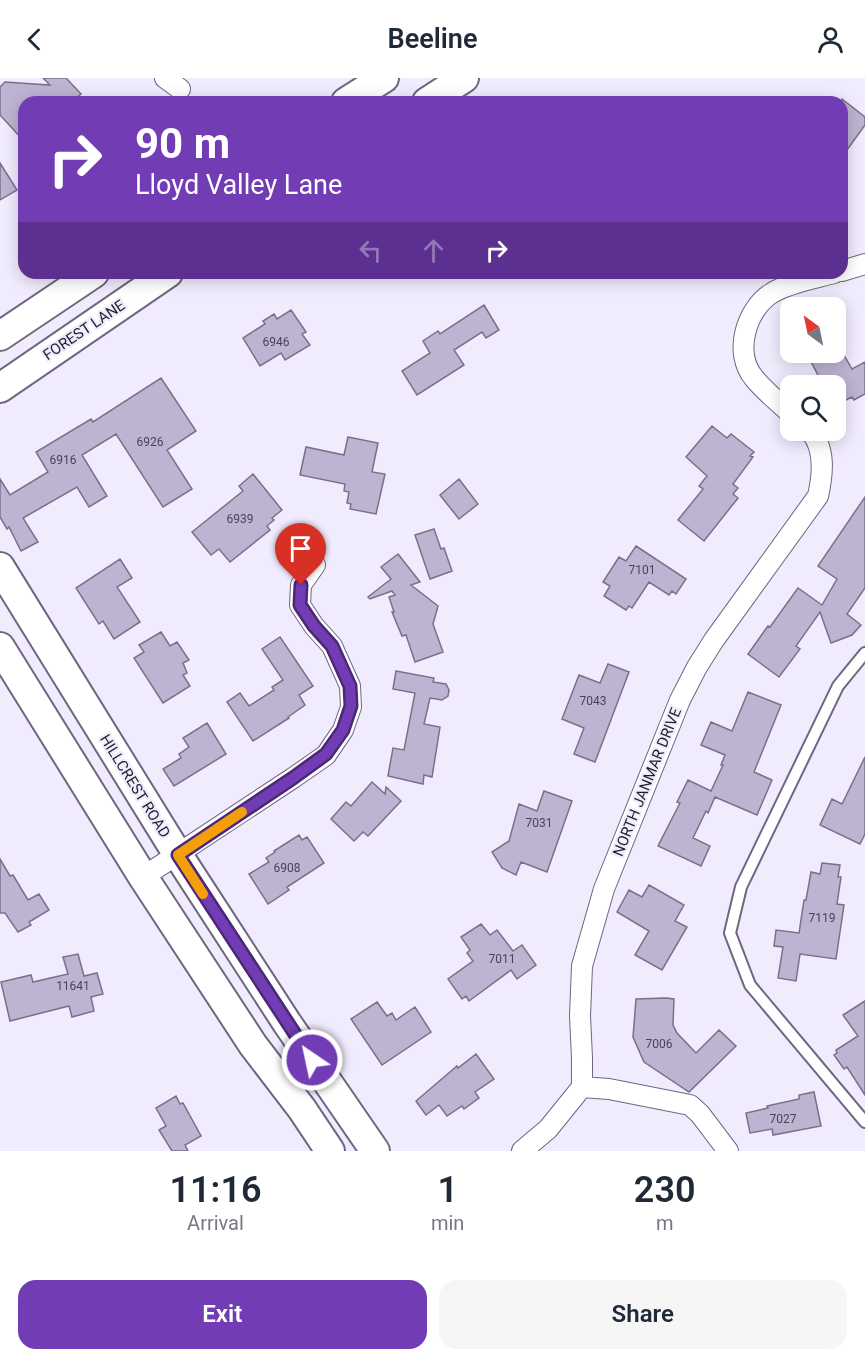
<!DOCTYPE html>
<html lang="en">
<head>
<meta charset="utf-8">
<style>
	body { margin:0; font-family:Roboto,sans-serif; background:#f6f6f7; color:#1f2937; height:100vh; display:flex; flex-direction:column; font-size:22px; white-space:nowrap }
	* { box-sizing:border-box; margin:0 }
	p { font-size:20px; color:#747a83 }
	.icon { flex:none; width:33px; height:33px; fill:none; stroke:currentColor; stroke-width:2; stroke-linecap:round; stroke-linejoin:round }
	.map { position:relative; height:1073px; overflow:hidden }
	.side { display:flex; flex-direction:column; background:#fff; flex:1 }
	.side>* { flex:none }
	.banner { position:absolute; left:18px; top:18px; width:830px; height:183px; border-radius:18px; box-shadow:0 3px 15px #0003; background:#723db4; color:#fff; overflow:hidden }
	.needle { width:39px; rotate:327deg }
	.tools { position:absolute; left:780px; top:219px; display:grid; gap:12px }
	.tools a { display:grid; place-items:center; width:66px; height:66px; border-radius:12px; background:#fff; box-shadow:0 3px 15px #0003; font-size:30px }
	.pin { position:absolute; display:grid; place-items:center; width:51px; height:51px; color:#fff; margin:-62px -26px; border-radius:50% 50% 50% 0; rotate:-45deg; box-shadow:0 0 6px #0007 }
	.pin .icon { rotate:45deg }
	.me { position:absolute; width:66px; margin:-33px; rotate:326deg; stroke-linejoin:round; filter:drop-shadow(0 0 4px #0008) }
	.turn { display:flex; align-items:center; gap:21px; height:126px; padding:0 18px; font-size:27px }
	.turn .icon { width:78px; height:78px; stroke-width:2.5 }
	.turn b { display:block; font-size:42px; line-height:51px }
	.lanes { display:flex; align-items:center; height:57px; padding:0 18px; background:#0003; justify-content:center; gap:30px; direction:ltr }
	.lanes .off { opacity:.35 }
	.eta { display:flex; justify-content:space-evenly; align-items:center; height:102px; text-align:center }
	.eta b { font-size:36px; font-weight:600; line-height:42px }
	.button { display:flex; gap:12px; margin-top:auto; padding:12px 18px }
	.button a { flex:1; height:69px; border-radius:18px; background:#723db4; color:#fff; font-size:24px; font-weight:600; line-height:69px; text-align:center }
	.button a+a { background:#f6f6f7; color:#1f2937 }
	header { display:flex; justify-content:space-between; align-items:center; height:78px; padding:0 18px; background:#fff; font-size:27px; font-weight:600 }
	.map>svg:first-child { display:block }
	.building { fill:#beb4d2; stroke:#79708c; stroke-width:1.5 }
	.lines { fill:none; stroke-linecap:round; stroke-linejoin:round }
	.lane-casing { stroke:#6f6681; stroke-width:14 }
	.street-casing { stroke:#6f6681; stroke-width:22 }
	.secondary-casing { stroke:#6f6681; stroke-width:32 }
	.lane { stroke:#fff; stroke-width:10 }
	.street { stroke:#fff; stroke-width:20 }
	.secondary { stroke:#fff; stroke-width:28 }
	.route-casing { stroke:#4a2875; stroke-width:15 }
	.route { stroke:#723db4; stroke-width:10 }
	.slow { stroke:#f59e0b; stroke-width:10 }
	.labels { text-anchor:middle; stroke-width:4.5; stroke-linejoin:round; paint-order:stroke }
	.number-label { font-size:12px; fill:#494453 }
	.street-label { font-size:15px; fill:#221e29; stroke:#f1ebfe }
</style>
</head>
<body>
<header><svg class="icon" aria-label="back" viewBox="0 0 24 24"><path d="M15 5l-7 7 7 7"/></svg>Beeline<svg class="icon" aria-label="person" viewBox="0 0 24 24"><circle cx="12" cy="8" r="4"/><path d="M4 21q1-7 8-7t8 7"/></svg></header>
<div class="map">
<svg width="865" height="1073" viewBox="0 0 865 1073">
	<rect width="100%" height="100%" fill="#f1ebfe"/>
	<!-- building -->
	<path class="building" d="M43,0H66L81,16L72,24H24V63L0,37V9L5,4L50,7Z
		M842,21L865,39V47L842,79Z
		M0,85L17,112L0,122Z
		M484,227L499,252L486,260L482,254L454,272L464,287L417,317L402,293L430,275L423,263L438,253L440,256Z
		M291,232L306,254L302,256L310,267L285,282L281,275L260,288L243,260L265,246L263,243L274,236L277,241Z
		M816,274H830L834,282L844,277L852,291L865,284V316L854,322L852,319L844,323L842,317L836,314V308H826L821,298L819,299L808,278Z
		M161,300L196,353L167,372L192,411L163,429L116,356L82,377L107,418L89,429L77,409L23,440L38,464L21,473L9,449L7,451L0,439V401L10,417L48,394L36,374L91,341L93,344Z
		M712,348L727,360L731,356L754,374L750,378L753,379L733,406L738,410L733,416L738,420L704,463L678,442L703,411L699,408L707,398L686,379Z
		M348,359L378,365L372,394L385,396L376,436L350,431L351,426L347,425L349,414L344,413L345,406L300,397L306,369L344,377Z
		M253,396L282,432L272,440L274,442L267,448L270,452L230,484L219,471L211,477L192,454L243,413L239,408Z
		M459,401L478,426L459,441L440,417Z
		M865,419V510L847,536L861,547L852,557L831,565L820,534L796,568L800,571L779,599L748,576L768,548L770,549L798,510L822,527L837,501L818,488Z
		M434,451L441,471L444,470L452,493L430,501L415,457Z
		M636,468L686,501L676,516L672,513L669,517L649,504L632,530L629,528L626,532L604,518L610,508L603,504L619,479L626,483Z
		M398,476L420,504L411,507L438,528L433,546L443,574L415,584L406,557L402,558L392,534H394L389,519L395,517L392,513L370,521L368,519L391,501L381,489Z
		M120,481L132,500L117,509L140,544L114,561L103,543L99,546L76,510Z
		M161,554L170,568L177,564L189,582L183,585L187,595L183,597L190,608L163,625L134,580L144,574L139,567Z
		M280,559L313,608L299,617L305,627L288,639L289,640L253,663L227,624L240,615L249,628L274,612L272,609L283,602L262,571Z
		M608,586L629,594L595,684L574,676L584,650L562,641L579,597L600,605Z
		M396,593L434,600L433,604L446,606L449,612L448,618L442,622L430,620L424,646L440,649L432,699L424,697L423,706L388,698L393,670L404,672L415,615L393,611Z
		M748,614L781,627L754,694L772,702L757,737L715,719L708,735L706,733L693,760L710,768L701,788L658,768L680,725L677,724L688,702L711,713L723,687H721L725,677L701,667L711,644L732,653Z
		M207,645L226,676L174,708L163,691L181,680L179,676L189,669L183,660Z
		M865,679V756L860,766L820,747L832,721L842,726Z
		M372,704L385,716L386,709L401,723L368,758L363,754L354,763L331,741L346,724L351,728Z
		M544,713L572,723L547,794L521,784L516,797L502,790L492,774L509,763L519,726L537,733Z
		M299,757L302,762L307,759L324,785L287,809L289,812L268,826L249,796L269,784L266,780L275,774L274,773Z
		M0,781L10,798L13,797L28,822L39,816L49,832L29,844L31,847L18,854L5,835H0Z
		M822,785L840,787L838,799H841L837,826L844,827L836,881L800,876L796,903L778,900L783,869L774,868L776,852L799,855L804,822H806L811,794L820,796Z
		M649,807L684,827L675,843L687,849L662,892L635,877L649,853L617,834L629,812L642,819Z
		M481,846L490,857L497,852L513,873L522,867L536,887L517,901L511,892L469,923L466,918L462,921L448,901L473,883L467,875L470,872L461,859Z
		M78,876L84,898L97,895L103,916L91,919L94,933L72,939L69,928L10,943L1,904L31,897L33,904L68,896L63,879Z
		M666,920L674,921L673,947L677,955L696,975L719,952L736,968L689,1014L644,984L633,959L636,921Z
		M865,923V1017L847,989L844,991L834,977L837,975L836,972L858,958L843,937Z
		M377,924L387,938L392,935L396,942L415,929L431,954L382,987L351,941Z
		M476,976L494,1001L475,1014L479,1020L464,1031L462,1028L447,1038L439,1027L426,1037L416,1023L457,988L458,990Z
		M814,1014L821,1048L773,1057L772,1051L750,1055L746,1035L768,1030L767,1028L799,1021V1017Z
		M176,1018L180,1026L183,1025L201,1058L185,1067L188,1073H172L159,1052L166,1048L156,1030Z"/>
	<g class="lines">
		<defs>
			<path id="lane" d="M865,575L838,608L741,809L730,855L750,907L865,1044"/>
			<path id="street" d="M165,0L180,11
				M842,193L865,186
				M790,335C779,324 764,313 754,300C733,275 746,231 772,215C787,205 816,200 834,195
				M143,799L293,700L326,677L343,652L351,629L350,608L332,568L314,548L300,527L301,507L315,487
				M582,1009L609,1011L690,1027L700,1036L728,1073
				M522,1073L548,1051L582,1009V980L580,938L582,888L604,811L680,622L697,589L714,562L818,418C823,396 826,369 809,352"/>
			<path id="secondary" d="M346,24L384,0
				M427,24L464,0
				M0,258L94,195
				M0,310L168,195
				M0,489L178,777L287,945L375,1073
				M0,569L143,799L253,967L302,1031L330,1073"/>
		</defs>
		<!-- lane casing -->
		<use href="#lane" class="lane-casing"/>
		<!-- street casing -->
		<use href="#street" class="street-casing"/>
		<!-- secondary casing -->
		<use href="#secondary" class="secondary-casing"/>
		<!-- lane -->
		<use href="#lane" class="lane"/>
		<!-- street -->
		<use href="#street" class="street"/>
		<!-- secondary -->
		<use href="#secondary" class="secondary"/>
	</g>
	<g class="lines">
		<defs>
			<path id="route" d="M301,507L300,527L314,548L332,568L350,608L351,628L343,652L326,676L293,700L178,777L312,982"/>
		</defs>
		<!-- route casing -->
		<use href="#route" class="route-casing"/>
		<!-- route -->
		<use href="#route" class="route"/>
		<!-- slow -->
		<path class="slow" d="M203,816L178,777L242,734"/>
	</g>
	<g class="labels">
		<!-- number labels -->
		<g class="number-label">
			<text x="276" y="268">6946</text>
			<text x="150" y="368">6926</text>
			<text x="63" y="386">6916</text>
			<text x="240" y="445">6939</text>
			<text x="642" y="496">7101</text>
			<text x="593" y="627">7043</text>
			<text x="539" y="749">7031</text>
			<text x="287" y="794">6908</text>
			<text x="822" y="844">7119</text>
			<text x="502" y="885">7011</text>
			<text x="73" y="912">11641</text>
			<text x="659" y="970">7006</text>
			<text x="783" y="1045">7027</text>
		</g>
		<!-- street labels -->
		<g class="street-label">
			<text transform="translate(84 252) rotate(-34)" y="5">FOREST LANE</text>
			<text transform="translate(647 704) rotate(-68)" y="5">NORTH JANMAR DRIVE</text>
			<text transform="translate(135 708) rotate(58)" y="5">HILLCREST ROAD</text>
		</g>
	</g>
</svg>
<div class="tools">
<a><svg class="needle" viewBox="-14 -14 28 28"><path d="M0-13l5 13h-10z" fill="#e53935"/><path d="M0 13l5-13h-10z" fill="#747a83"/></svg></a>
<a><svg class="icon" aria-label="search" viewBox="0 0 24 24"><circle cx="10" cy="10" r="6"/><path d="M15 15l6 6"/></svg></a>
</div>
<div class="pin" style="left:301px;top:507px;background:#d93025"><svg class="icon" aria-label="arrive" viewBox="0 0 24 24"><path d="M6 21V4h12l-3 4 3 4H6"/></svg></div>
<svg class="me" style="left:312px;top:982px" viewBox="-20 -20 40 40"><circle r="17" fill="#723db4" stroke="#fff" stroke-width="3"/><path d="M0-11L8 9 0 5-8 9z" fill="#fff"/></svg>
<div class="banner">
<div class="turn"><svg class="icon" aria-label="right" viewBox="0 0 24 24"><path d="M7 20v-9h11M14 6l5 5-5 5"/></svg><div><b>90 m</b>Lloyd Valley Lane</div></div>
<div class="lanes"><svg class="icon off" aria-label="left" viewBox="0 0 24 24"><path d="M17 20v-9H6M10 6l-5 5 5 5"/></svg><svg class="icon off" aria-label="ahead" viewBox="0 0 24 24"><path d="M12 20V5M6 11l6-6 6 6"/></svg><svg class="icon" aria-label="right" viewBox="0 0 24 24"><path d="M7 20v-9h11M14 6l5 5-5 5"/></svg></div>
</div>
</div>
<section class="side">
<div class="eta">
<div><b>11:16</b><p>Arrival</p></div>
<div><b>1</b><p>min</p></div>
<div><b>230</b><p>m</p></div>
</div>
<div class="button"><a>Exit</a><a>Share</a></div>
</section>
</body>
</html>
